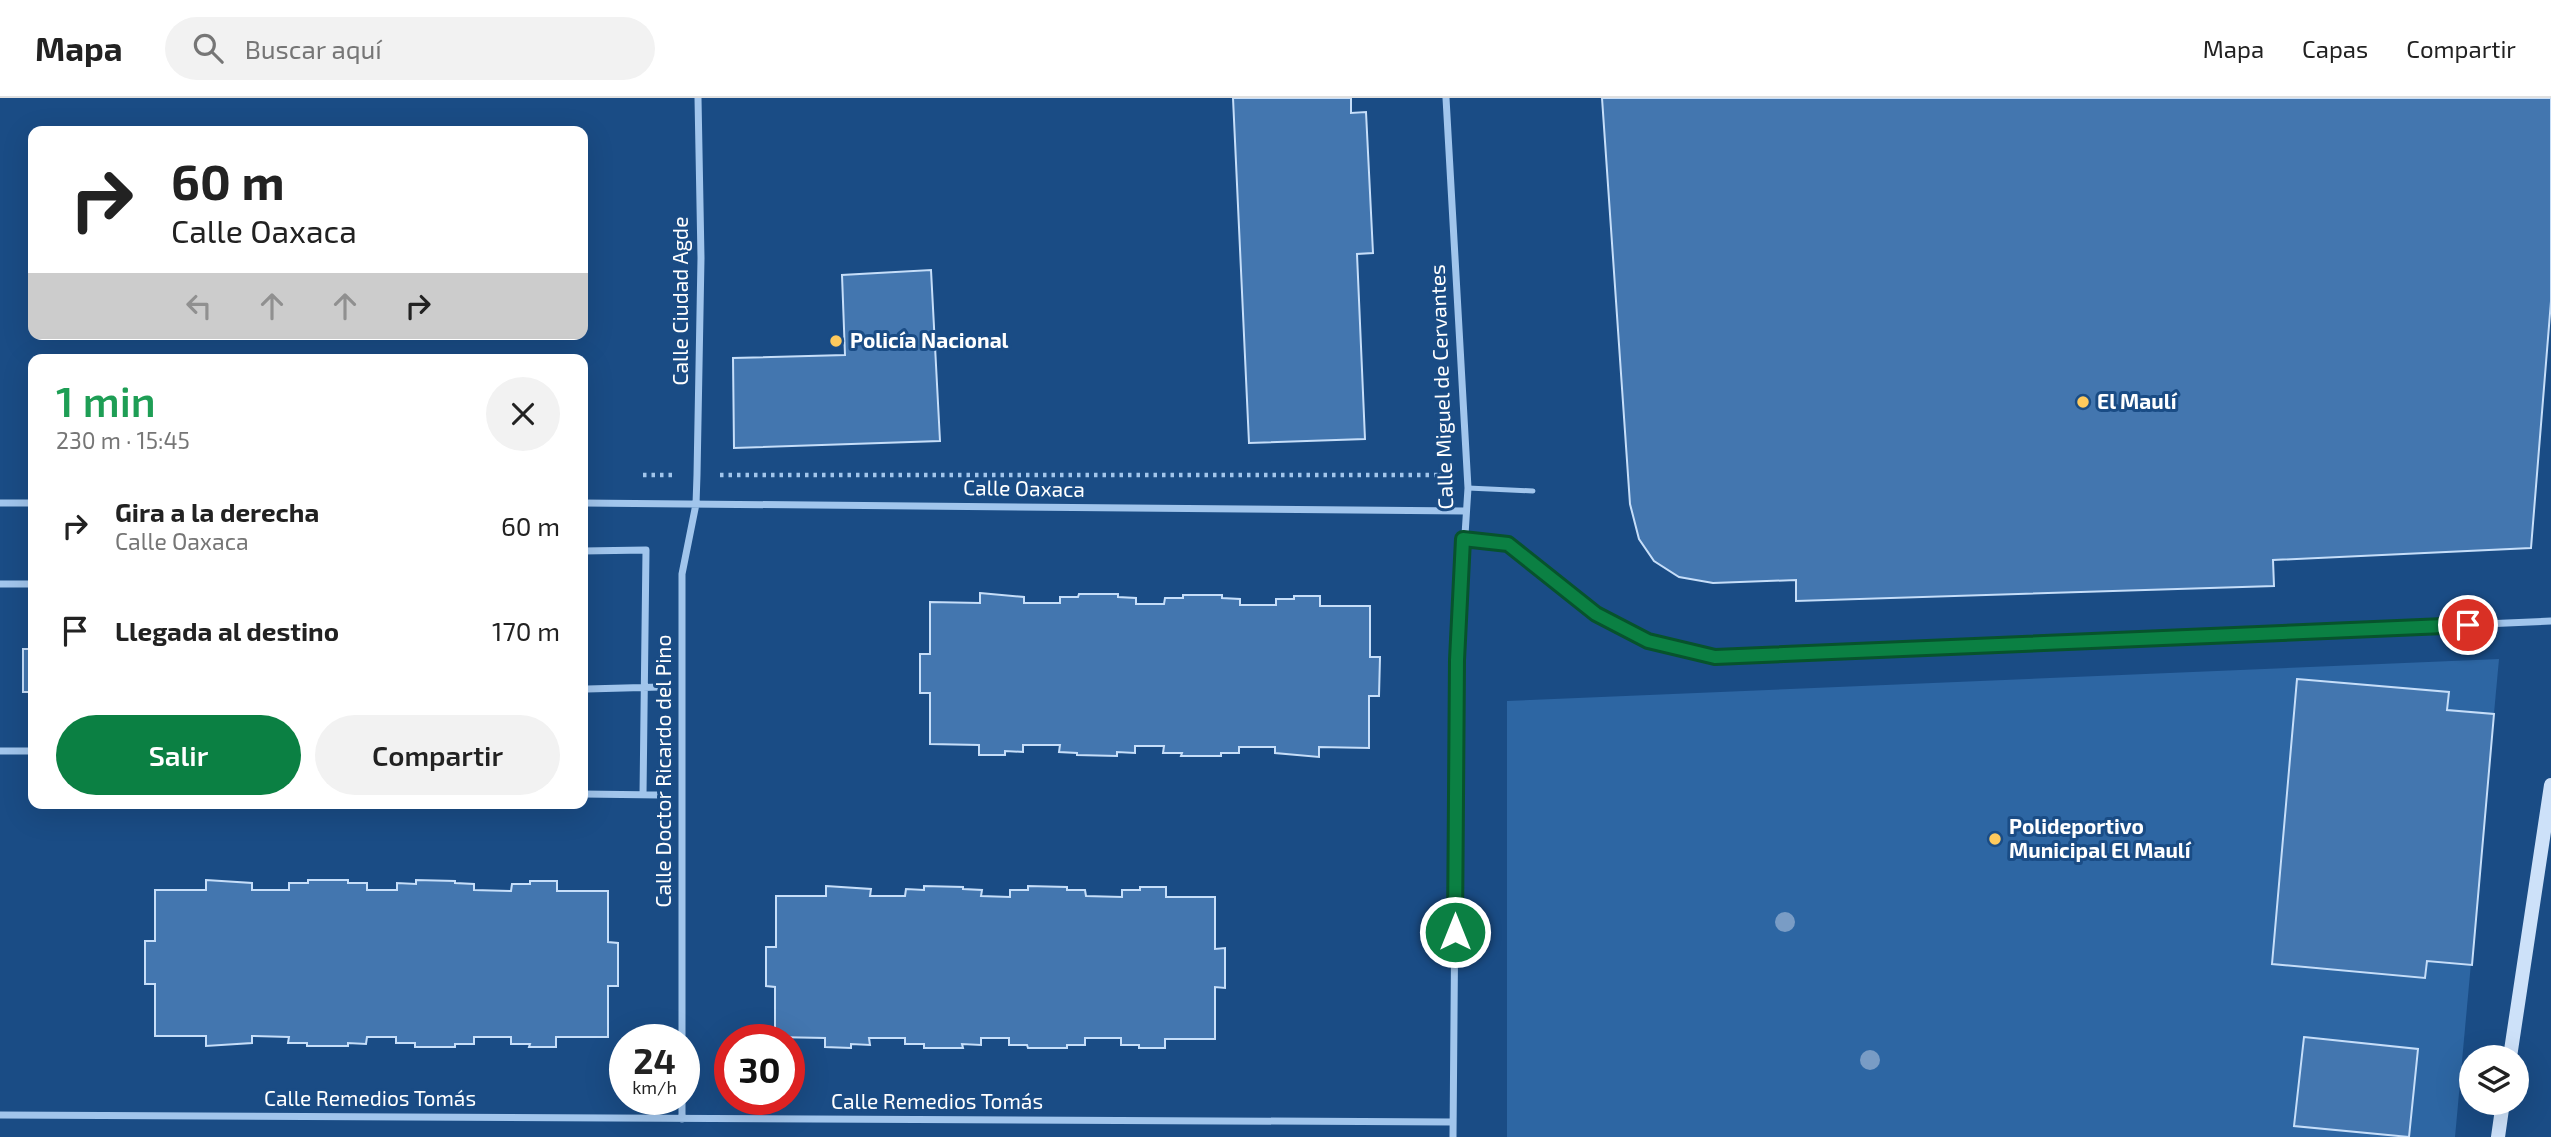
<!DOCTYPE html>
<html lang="es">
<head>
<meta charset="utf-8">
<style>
	body { margin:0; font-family:"Exo 2",sans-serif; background:#f2f2f2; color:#222; height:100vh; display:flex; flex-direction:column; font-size:26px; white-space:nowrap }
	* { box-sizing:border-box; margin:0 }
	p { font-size:23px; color:#767676 }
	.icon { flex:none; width:38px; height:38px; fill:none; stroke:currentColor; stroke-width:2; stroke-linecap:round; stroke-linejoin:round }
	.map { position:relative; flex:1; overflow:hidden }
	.side { position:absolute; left:28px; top:256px; width:560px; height:455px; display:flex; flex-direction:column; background:#fff; border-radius:14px; box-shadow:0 7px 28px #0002 }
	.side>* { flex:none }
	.banner { position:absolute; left:28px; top:28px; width:560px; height:214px; border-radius:14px; box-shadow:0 7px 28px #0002; background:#fff; color:#222; overflow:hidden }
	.buttons { position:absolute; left:2459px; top:947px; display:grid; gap:14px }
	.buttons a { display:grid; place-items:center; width:70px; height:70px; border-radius:50%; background:#fff; box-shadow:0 7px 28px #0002; font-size:35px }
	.speed { position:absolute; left:609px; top:926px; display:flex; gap:14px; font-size:35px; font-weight:700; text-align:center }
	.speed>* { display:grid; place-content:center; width:91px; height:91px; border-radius:50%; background:#fff; box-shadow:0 7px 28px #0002; line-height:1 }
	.speed small { font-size:18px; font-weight:400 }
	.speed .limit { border:10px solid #d22; background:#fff; color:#111 }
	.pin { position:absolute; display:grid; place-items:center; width:60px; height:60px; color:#fff; margin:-30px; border:4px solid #fff; border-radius:50%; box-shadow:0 2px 7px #0007 }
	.me { position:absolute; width:77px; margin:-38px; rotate:0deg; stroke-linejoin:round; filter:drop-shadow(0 0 5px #0008) }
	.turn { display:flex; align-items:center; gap:24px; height:147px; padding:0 28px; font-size:32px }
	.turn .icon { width:91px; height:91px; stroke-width:2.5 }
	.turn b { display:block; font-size:49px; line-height:60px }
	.lanes { display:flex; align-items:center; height:66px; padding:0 28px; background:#0003; justify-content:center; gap:35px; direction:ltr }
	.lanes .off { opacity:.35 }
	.round { display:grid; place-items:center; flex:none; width:74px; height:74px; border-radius:37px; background:#f2f2f2 }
	.overview { display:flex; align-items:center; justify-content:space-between; height:119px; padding:0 28px }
	h1 { font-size:42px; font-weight:600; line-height:52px; color:#1e9e55 }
	.button { display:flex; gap:14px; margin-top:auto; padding:14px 28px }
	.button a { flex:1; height:80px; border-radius:42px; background:#0b8043; color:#fff; font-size:28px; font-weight:600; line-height:80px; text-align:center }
	.button a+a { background:#f2f2f2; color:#222 }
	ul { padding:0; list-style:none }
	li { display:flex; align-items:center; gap:21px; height:105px; padding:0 28px }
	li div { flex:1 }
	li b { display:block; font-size:26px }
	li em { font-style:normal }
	header { display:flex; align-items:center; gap:42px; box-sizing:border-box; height:98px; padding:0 35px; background:#fff; border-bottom:2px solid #e0e0e0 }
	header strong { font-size:33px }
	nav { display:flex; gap:38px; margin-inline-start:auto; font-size:24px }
	.search { width:490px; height:63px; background:#f2f2f2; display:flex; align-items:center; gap:18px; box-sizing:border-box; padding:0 24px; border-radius:38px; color:#767676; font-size:26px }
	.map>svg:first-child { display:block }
	.green { fill:#2d66a3 }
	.building { fill:#4376af; stroke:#c6def9; stroke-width:2 }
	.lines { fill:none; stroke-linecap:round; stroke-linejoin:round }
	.path { stroke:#a1c5ec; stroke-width:4.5; stroke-dasharray:3.5 5; stroke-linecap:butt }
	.lane { stroke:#a1c5ec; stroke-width:5 }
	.street { stroke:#a1c5ec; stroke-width:7 }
	.secondary { stroke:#cde1f9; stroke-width:14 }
	.tree { fill:#799cc5 }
	.route-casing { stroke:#07532c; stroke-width:18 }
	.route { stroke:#0b8043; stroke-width:12 }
	.poi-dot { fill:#feca5d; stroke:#1a4c85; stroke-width:2.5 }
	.labels { text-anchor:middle; stroke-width:6; stroke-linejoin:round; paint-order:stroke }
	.street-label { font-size:21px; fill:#fff; stroke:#1a4c85 }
	.poi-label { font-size:21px; font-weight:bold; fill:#fff; stroke:#1a4c85; text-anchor:start }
</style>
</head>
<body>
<header>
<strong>Mapa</strong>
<div class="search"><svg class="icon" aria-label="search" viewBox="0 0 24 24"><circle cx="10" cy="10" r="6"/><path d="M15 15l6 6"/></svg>Buscar aquí</div>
<nav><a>Mapa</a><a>Capas</a><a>Compartir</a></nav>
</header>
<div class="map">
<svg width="2551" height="1039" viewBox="0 0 2551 1039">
	<rect width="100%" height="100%" fill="#1a4c85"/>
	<!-- green -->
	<path class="green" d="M2499,561L2455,1039H1507V603Z"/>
	<!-- building -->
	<path class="building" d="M1233,0H1351V15L1366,14L1373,155L1357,156L1365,341L1249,345Z
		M1602,0H2551V203L2531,450L2273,462L2274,488L1796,503V482L1713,485L1679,479L1654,463L1639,441L1630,406Z
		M931,172L940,343L734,350L733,260L845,257L842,177Z
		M980,495L1024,499V505H1060V499H1078L1079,496H1118V499L1136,500V506H1164L1165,500H1183V497H1222V500L1240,501V507H1276V501H1294V498H1320V508H1370V559H1380L1379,598H1369V650L1319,649V659L1275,655V649H1239V655H1221V658H1181L1182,655H1163L1164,648H1135V655L1117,654V658L1077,657V655L1059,654L1060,647H1023V654L1005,653V657H979V647L930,646V595H920V556H930V504L980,505Z
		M33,499V646H32V594H23V551H33Z
		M2297,581L2449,594L2447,612L2494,616L2472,867L2427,863L2425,880L2272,866Z
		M206,782L252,785V792H289V785H308V782H348V785H367V792H397V785L416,786V782L455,783V785L474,786V792L511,793L512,786H530V783H557V793H608V844L618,845V888H608V939H556V949H529L530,946H511V939H474V946H455V949H415V945H396V939H367L366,946L348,945V948H307V945H288L289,939L252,938V945L206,948V938H155V886H145V843H155V792H206Z
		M826,788L871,791L870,798H905L906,791L924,792V788L963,789V791L982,792L981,798L1010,799V792H1028V788L1067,789V792H1085L1086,798L1122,799V792H1140V789H1166V799H1215V851L1225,850V890L1215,889V941H1165V950H1139V947H1121V940H1085V947H1067V950H1028L1027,947H1009V940H981V947L962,946L963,950H924V946H905V940H869L870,947L851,946V950L825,949V940L775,939V889L766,888V849H776V798H826Z
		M2304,939L2418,951L2409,1039L2294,1028Z"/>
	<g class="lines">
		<!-- path -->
		<path class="path" d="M643,377H673
			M720,377H1441V375"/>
		<!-- lane -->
		<path class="lane" d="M1468,390L1533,393"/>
		<!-- street -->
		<path class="street" d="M1446,0L1468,390L1457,562L1453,1039
			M0,405H33
			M583,405L1465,413
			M1463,441L1508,445L1596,515L1648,543L1715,559L2551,523
			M583,453L646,452L643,697
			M0,486H33
			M583,594L587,591L661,589
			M0,653H33
			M583,696L660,697
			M682,942V476L696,406L697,377L701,160L698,0
			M682,1001V1021
			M0,1017L1453,1024"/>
		<!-- secondary -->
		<path class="secondary" d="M2510,959L2551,687
			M2498,1039L2503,1004"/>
	</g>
	<!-- trees -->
	<g class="tree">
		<circle cx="1785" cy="824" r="10"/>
		<circle cx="1870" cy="962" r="10"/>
	</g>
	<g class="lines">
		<defs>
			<path id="route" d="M1455,834L1457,562L1463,441L1508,446L1596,516L1648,543L1715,559L2468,527"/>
		</defs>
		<!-- route casing -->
		<use href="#route" class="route-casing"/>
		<!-- route -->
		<use href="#route" class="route"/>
	</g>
	<!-- markers -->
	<g class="poi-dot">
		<circle cx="836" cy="243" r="7"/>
		<circle cx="2083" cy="304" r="7"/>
		<circle cx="1995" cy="741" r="7"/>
	</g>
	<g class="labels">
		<!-- street labels -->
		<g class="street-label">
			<text transform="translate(681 203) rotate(-90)" y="7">Calle Ciudad Agde</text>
			<text transform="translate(1442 289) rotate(-92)" y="7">Calle Miguel de Cervantes</text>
			<text transform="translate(1024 391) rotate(1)" y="7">Calle Oaxaca</text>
			<text transform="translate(664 673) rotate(-90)" y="7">Calle Doctor Ricardo del Pino</text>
			<text x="370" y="1008">Calle Remedios Tomás</text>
			<text x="937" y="1011">Calle Remedios Tomás</text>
		</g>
		<!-- poi labels -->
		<g class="poi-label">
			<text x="850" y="250">Policía Nacional</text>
			<text x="2097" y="311">El Maulí</text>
			<text x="2009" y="736">Polideportivo<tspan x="2009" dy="24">Municipal El Maulí</tspan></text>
		</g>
	</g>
</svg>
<div class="buttons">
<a><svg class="icon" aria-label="layers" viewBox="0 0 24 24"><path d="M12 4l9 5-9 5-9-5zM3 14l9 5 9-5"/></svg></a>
</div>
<div class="speed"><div>24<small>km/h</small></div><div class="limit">30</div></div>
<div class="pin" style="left:2468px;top:527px;background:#d93025"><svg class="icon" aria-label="arrive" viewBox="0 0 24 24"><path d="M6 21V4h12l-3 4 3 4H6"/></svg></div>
<svg class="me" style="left:1455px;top:834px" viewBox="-20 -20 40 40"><circle r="17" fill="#0b8043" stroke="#fff" stroke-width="3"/><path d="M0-11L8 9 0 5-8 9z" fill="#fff"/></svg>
<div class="banner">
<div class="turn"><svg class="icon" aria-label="right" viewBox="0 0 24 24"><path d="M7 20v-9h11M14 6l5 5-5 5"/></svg><div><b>60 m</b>Calle Oaxaca</div></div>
<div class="lanes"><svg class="icon off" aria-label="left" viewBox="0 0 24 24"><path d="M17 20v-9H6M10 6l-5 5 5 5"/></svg><svg class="icon off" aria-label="ahead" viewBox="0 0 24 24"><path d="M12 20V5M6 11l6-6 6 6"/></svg><svg class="icon off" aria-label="ahead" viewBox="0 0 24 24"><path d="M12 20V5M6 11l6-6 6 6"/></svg><svg class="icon" aria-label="right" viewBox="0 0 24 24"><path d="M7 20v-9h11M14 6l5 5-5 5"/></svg></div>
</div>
<section class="side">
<div class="overview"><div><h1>1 min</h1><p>230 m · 15:45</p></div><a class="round"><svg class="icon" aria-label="close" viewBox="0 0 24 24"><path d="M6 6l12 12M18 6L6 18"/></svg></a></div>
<ul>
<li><svg class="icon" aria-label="right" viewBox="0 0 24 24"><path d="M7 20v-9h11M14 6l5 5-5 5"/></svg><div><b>Gira a la derecha</b><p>Calle Oaxaca</p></div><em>60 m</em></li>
<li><svg class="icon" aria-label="arrive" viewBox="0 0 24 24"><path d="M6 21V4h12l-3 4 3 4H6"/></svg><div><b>Llegada al destino</b></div><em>170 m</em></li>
</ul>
<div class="button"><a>Salir</a><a>Compartir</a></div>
</section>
</div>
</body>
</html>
